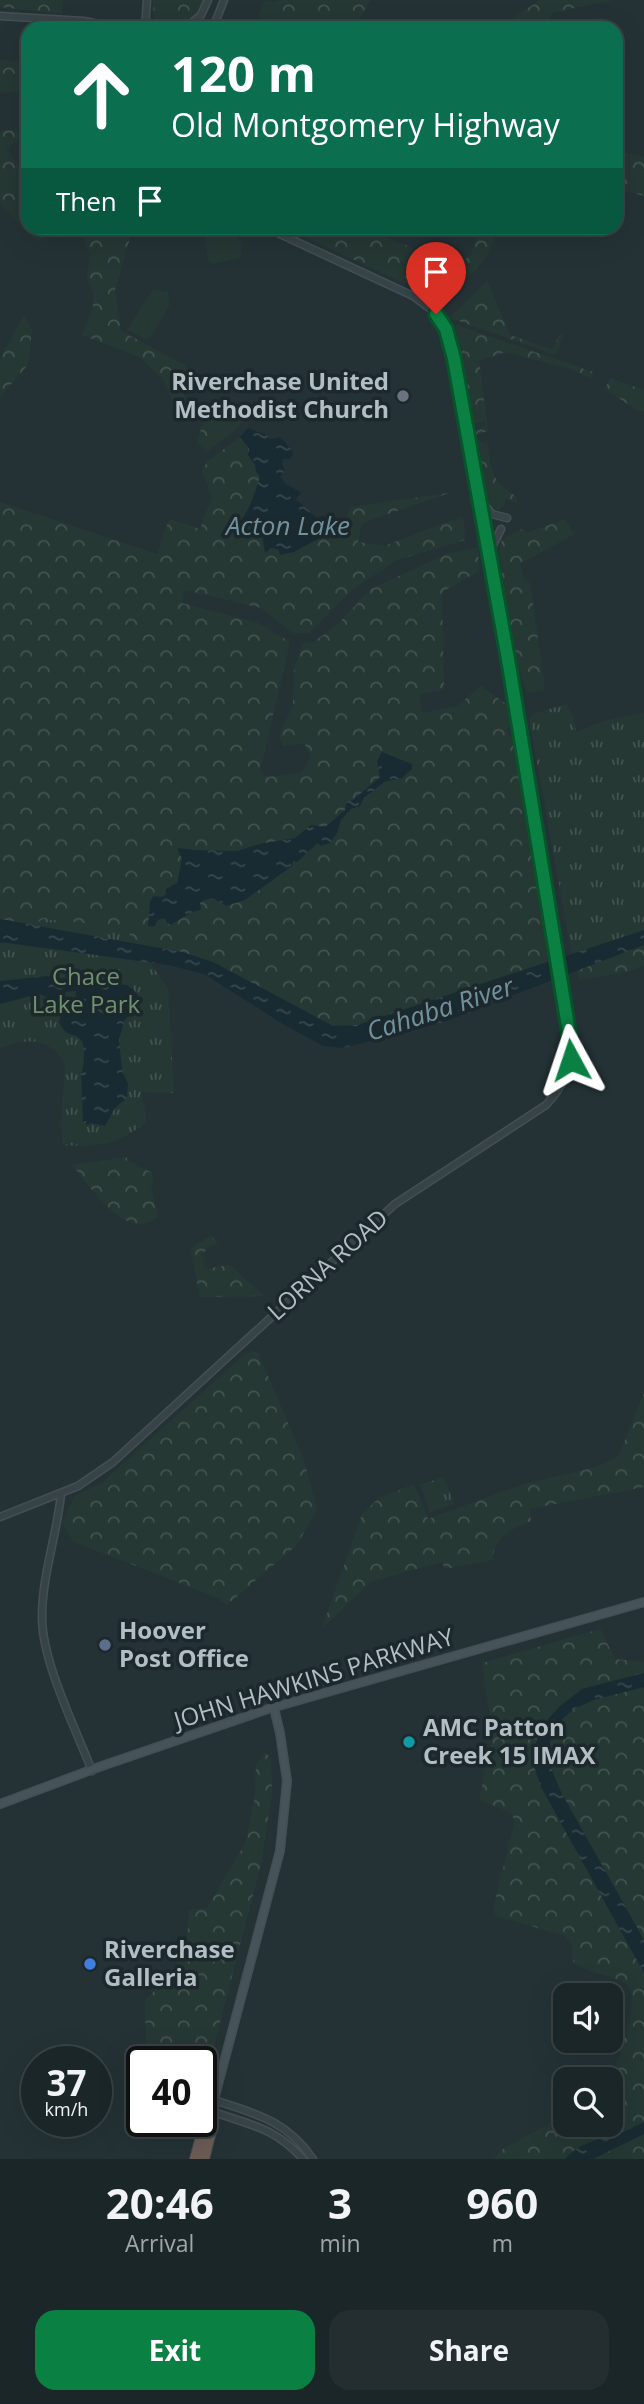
<!DOCTYPE html>
<html lang="en">
<head>
<meta charset="utf-8">
<style>
	body { margin:0; font-family:"Open Sans",sans-serif; background:#242e30; color:#f1f3f6; height:100vh; display:flex; flex-direction:column; font-size:26px; white-space:nowrap }
	* { box-sizing:border-box; margin:0 }
	p { font-size:23px; color:#a0a5a8 }
	.icon { flex:none; width:38px; height:38px; fill:none; stroke:currentColor; stroke-width:2; stroke-linecap:round; stroke-linejoin:round }
	.map { position:relative; height:2159px; overflow:hidden }
	.sheet { display:flex; flex-direction:column; background:#1b2628; flex:1 }
	.sheet>* { flex:none }
	.top-card { position:absolute; left:21px; top:21px; width:602px; height:214px; border-radius:21px; box-shadow:0 7px 28px #0002,0 0 0 2px #394345; background:#0b6e4f; color:#fff; overflow:hidden }
	.controls { position:absolute; left:553px; top:1983px; display:grid; gap:14px }
	.controls a { display:grid; place-items:center; width:70px; height:70px; border-radius:14px; background:#1b2628; box-shadow:0 7px 28px #0002,0 0 0 2px #394345; font-size:35px }
	.speed { position:absolute; left:21px; top:2046px; display:flex; gap:14px; font-size:35px; font-weight:700; text-align:center }
	.speed>* { display:grid; place-content:center; width:91px; height:91px; border-radius:50%; background:#1b2628; box-shadow:0 7px 28px #0002,0 0 0 2px #394345; line-height:1 }
	.speed small { font-size:18px; font-weight:400 }
	.speed .limit { border:4px solid #111; border-radius:10px; background:#fff; color:#111 }
	.pin { position:absolute; display:grid; place-items:center; width:60px; height:60px; color:#fff; margin:-72px -30px; border-radius:50% 50% 50% 0; rotate:-45deg; box-shadow:0 0 7px #0007 }
	.pin .icon { rotate:45deg }
	.me { position:absolute; width:77px; margin:-38px; rotate:355deg; stroke-linejoin:round; filter:drop-shadow(0 0 5px #0008) }
	.turn { display:flex; align-items:center; gap:24px; height:147px; padding:0 35px; font-size:32px }
	.turn .icon { width:91px; height:91px; stroke-width:2.5 }
	.turn b { display:block; font-size:49px; line-height:60px }
	.then { display:flex; align-items:center; height:66px; padding:0 35px; background:#0003; gap:14px; font-size:26px }
	.eta { display:flex; justify-content:space-evenly; align-items:center; height:119px; text-align:center }
	.eta b { font-size:42px; font-weight:700; line-height:49px }
	.cta { display:flex; gap:14px; margin-top:auto; padding:14px 35px }
	.cta a { flex:1; height:80px; border-radius:21px; background:#0b8043; color:#fff; font-size:28px; font-weight:700; line-height:80px; text-align:center }
	.cta a+a { background:#242e30; color:#f1f3f6 }
	.map>svg:first-child { display:block }
	.forest { fill:url(#forest-crowns) }
	.park { fill:url(#park-tufts) }
	.garden { fill:#263834 }
	.water { fill:url(#water-ripples) }
	.lines { fill:none; stroke-linecap:round; stroke-linejoin:round }
	.tertiary-casing { stroke:#444f53; stroke-width:9 }
	.secondary-casing { stroke:#444f53; stroke-width:10 }
	.motorway-casing { stroke:#424e52; stroke-width:12 }
	.tertiary { stroke:#374347; stroke-width:6 }
	.secondary { stroke:#465359; stroke-width:7 }
	.motorway { stroke:#6c5c56; stroke-width:10 }
	.route-casing { stroke:#07532c; stroke-width:18 }
	.route { stroke:#0b8043; stroke-width:12 }
	.worship-dot { fill:#6b7280; stroke:#1d282c; stroke-width:2.5 }
	.service-dot { fill:#5c6f8a; stroke:#1d282c; stroke-width:2.5 }
	.culture-dot { fill:#0f9aa8; stroke:#1d282c; stroke-width:2.5 }
	.shop-dot { fill:#3f7fe0; stroke:#1d282c; stroke-width:2.5 }
	.labels { text-anchor:middle; stroke-width:7; stroke-linejoin:round; paint-order:stroke }
	.poi-label { font-size:24px; font-weight:bold; fill:#b2bec3; stroke:#1d282c; text-anchor:start }
	.park-label { font-size:24px; fill:#70916d; stroke:#1d282c }
	.street-label { font-size:24px; fill:#b2bec3; stroke:#1d282c }
	.water-label { font-size:26px; font-style:italic; fill:#70929e; stroke:#1d282c }
</style>
</head>
<body>
<div class="map">
<svg width="644" height="2159" viewBox="0 0 644 2159">
	<defs>
		<pattern id="forest-crowns" width="20" height="18" patternUnits="userSpaceOnUse" patternTransform="scale(1.75)"><rect width="20" height="18" fill="#263834"/><path d="M2 6a3 3 0 1 1 6 0M12 15a3 3 0 1 1 6 0" fill="none" stroke="#435350"/></pattern>
		<pattern id="park-tufts" width="24" height="20" patternUnits="userSpaceOnUse" patternTransform="scale(1.75)"><rect width="24" height="20" fill="#263834"/><path d="M3 7l-1-3M5 7V3M7 7l1-3M15 17l-1-3M17 17v-4M19 17l1-3" fill="none" stroke="#435350"/></pattern>
		<pattern id="water-ripples" width="26" height="14" patternUnits="userSpaceOnUse" patternTransform="scale(1.75)"><rect width="26" height="14" fill="#192b32"/><path d="M2 4q2-2 4 0t4 0M15 11q2-2 4 0t4 0" fill="none" stroke="#38484e"/></pattern>
	</defs>
	<rect width="100%" height="100%" fill="#243236"/>
	<!-- forest -->
	<path class="forest" d="M0,0H63L62,14L0,7Z
		M153,0H205C195,20 177,33 154,26Z
		M279,0H371L353,28L283,22L258,17L263,2H278Z
		M540,0H613L551,13L549,28H514L513,18Z
		M0,60L28,63V91L0,93Z
		M5,130L28,131V141L15,142L6,150L28,176V228H133L115,290L121,331L187,366L180,380L187,403L175,407L163,379L139,357L82,335L93,309V292L87,279L90,255L82,234L62,230L36,241L0,203V132Z
		M616,151L644,157V196L622,190L616,192Z
		M285,228H365L458,267L471,254L481,228H499L489,253L473,273L443,290L415,288Z
		M487,281L510,335L553,350L559,334L563,335L556,355L450,318Z
		M24,315L32,330L28,365L0,397V359Z
		M456,325L593,372L591,378L570,369L506,352L479,361L488,431L474,436L473,431L485,426V420L470,425L455,336Z
		M610,378L644,390V411H638L605,389Z
		M236,410L246,412L251,416L207,452L197,442L204,420Z
		M240,437L249,448C248,459 257,464 259,474C262,488 246,507 246,527L251,524L261,533L269,549L279,550L325,528L339,530L344,526L350,507L449,493L362,523L358,542L384,546L463,516L465,540L397,560L354,588L309,633H293L261,608L185,590L182,603L258,623L290,642L260,771L266,777L301,773L311,757L304,743L283,746L279,736L293,705L294,669L303,643L313,642L336,626L371,589L446,554L478,548L479,571L442,592L444,690L419,694L422,713L457,706L481,686L509,706L508,733L513,740L550,962L357,1025L333,1026L213,962L182,952L0,919V502L157,554L169,519L200,529L212,497L202,470L208,461Z
		M475,439L487,444C492,473 492,482 517,497V502L505,499V506L498,509L489,504L485,497Z
		M565,519L574,534L520,564L524,579L530,583L545,690L530,692L526,690C509,646 504,594 499,547L502,540L522,529L527,533Z
		M644,945V966C623,975 601,975 579,980L577,970Z
		M126,1157L130,1162L151,1172L154,1179L151,1187L158,1216C128,1245 90,1186 72,1165Z
		M211,1236L218,1243L208,1248L202,1255L205,1269L230,1265L264,1296L200,1297L191,1251L194,1246Z
		M252,1351L258,1353L304,1460L317,1509L297,1545L227,1605L216,1597L74,1542L62,1524L75,1496L102,1483L243,1356Z
		M644,1393V1487L530,1509L531,1521C509,1531 496,1534 492,1560L445,1569L442,1562L372,1581L322,1628L362,1514L379,1498L414,1484L428,1519L521,1485L592,1468L618,1457Z
		M600,1629L615,1659L644,1662V1673L582,1689L540,1728L532,1760L541,1787L644,1973V2122C635,2126 627,2131 617,2134C599,2140 578,2143 565,2159H494L501,2150L565,2115V2124H611V2079H607L614,2072C619,2054 644,1994 625,1983C611,1975 592,1974 578,1966L573,1961L572,1944L565,1936L496,1916L493,1909L515,1821L510,1812L479,1800L493,1735L482,1663Z
		M644,1687V1940C623,1903 602,1865 581,1828C570,1808 556,1787 550,1765C545,1750 550,1732 561,1720C580,1698 617,1694 644,1687Z
		M265,1752L271,1759L272,1793L261,1864L205,2081L201,2082V2062L146,2061L145,2001L186,1956L189,1910L207,1908L246,1842L255,1795L256,1765Z
		M644,2134V2159H593Z"/>
	<!-- park -->
	<path class="park" d="M566,704L573,715L576,732L604,721L644,713V930L572,955L529,719L533,714Z
		M43,919L124,927L168,988L174,1093L141,1092L147,1122C115,1145 102,1147 63,1145L61,1124L65,1066C53,1037 25,1037 0,1048V944Z
		M444,1477L454,1504L430,1512L420,1485Z"/>
	<!-- garden -->
	<path class="garden" d="M232,229L241,242V258L212,264L208,261L204,231Z
		M153,289L168,292L170,304L151,337L146,339L127,330Z"/>
	<!-- water -->
	<path class="water" d="M248,428L267,435L269,439L280,437L292,450L293,455L290,459H284L282,463L285,470L280,477L287,485L301,492L296,500C305,505 310,513 318,518L322,515L344,527L334,532L330,528H325L318,539L294,552L280,555L279,550L272,547L265,553C263,541 263,530 251,524L243,530L236,527C250,510 254,495 260,476L256,472L255,465L248,455L249,448L240,437Z
		M382,752L412,764V769L402,778L384,782L364,798L360,806L351,809L341,820L337,833L330,843L321,846L318,843L297,862L293,861L292,866L245,900L226,906C215,900 211,895 200,903L201,910L192,912L169,926L164,918L158,920L154,927L148,926L150,902L153,896L162,897L166,894V889L177,883L182,859L177,848L195,850L237,851L259,844L295,838L311,825L325,827L345,810L346,802L353,800L380,777L377,761Z
		M0,919L182,952L213,962L333,1026L357,1025L644,930V945L444,1022L343,1048L323,1046L286,1026L204,974L168,965L0,942Z
		M46,976L127,985C136,990 139,995 140,1005L125,1020L119,1039L122,1070L128,1084L127,1098L115,1108L105,1126L91,1123L88,1125L83,1122L81,1075C84,1068 86,1046 81,1040C73,1031 67,1039 59,1022L62,1012L60,1002L75,999L76,991L66,992L55,1000L39,994L0,1004V981Z
		M644,1673V1687L594,1700L574,1709L561,1720L553,1733L548,1749L550,1765L561,1792L644,1940V1973L541,1787L532,1760L540,1728L559,1707L582,1689Z
		M644,2122V2134L593,2159H565C578,2143 599,2140 617,2134C627,2131 635,2126 644,2122Z"/>
	<g class="lines">
		<defs>
			<path id="tertiary" d="M0,16L84,21L119,28
				M53,22L72,28
				M145,28L147,0
				M186,28L201,15L208,0
				M213,28L224,0
				M481,501L492,514L507,518
				M491,558L493,545L501,529
				M61,1494C57,1535 42,1575 42,1617C42,1662 75,1727 92,1771
				M0,1517L78,1486L113,1462L395,1204L546,1105C565,1085 571,1066 571,1039L505,645L449,338L433,311L413,296L267,228
				M214,2100C256,2114 286,2120 313,2159
				M211,2111C250,2125 274,2127 303,2159"/>
			<path id="secondary" d="M0,1804L99,1767L268,1709L644,1602
				M211,2111L280,1851L287,1781L280,1733L274,1708"/>
			<path id="motorway" d="M195,2159L204,2126L211,2111
				M204,2159L212,2127L211,2112"/>
		</defs>
		<!-- tertiary casing -->
		<use href="#tertiary" class="tertiary-casing"/>
		<!-- secondary casing -->
		<use href="#secondary" class="secondary-casing"/>
		<!-- motorway casing -->
		<use href="#motorway" class="motorway-casing"/>
		<!-- tertiary -->
		<use href="#tertiary" class="tertiary"/>
		<!-- secondary -->
		<use href="#secondary" class="secondary"/>
		<!-- motorway -->
		<use href="#motorway" class="motorway"/>
	</g>
	<g class="lines">
		<defs>
			<path id="route" d="M436,314L446,329L454,359L509,665L570,1039L571,1060"/>
		</defs>
		<!-- route casing -->
		<use href="#route" class="route-casing"/>
		<!-- route -->
		<use href="#route" class="route"/>
	</g>
	<!-- markers -->
	<circle class="worship-dot" cx="403" cy="396" r="7"/>
	<circle class="service-dot" cx="105" cy="1645" r="7"/>
	<circle class="culture-dot" cx="409" cy="1742" r="7"/>
	<circle class="shop-dot" cx="90" cy="1964" r="7"/>
	<g class="labels">
		<!-- poi labels -->
		<g class="poi-label">
			<text x="389" y="390" text-anchor="end">Riverchase United<tspan x="389" dy="28">Methodist Church</tspan></text>
			<text x="119" y="1639">Hoover<tspan x="119" dy="28">Post Office</tspan></text>
			<text x="423" y="1736">AMC Patton<tspan x="423" dy="28">Creek 15 IMAX</tspan></text>
			<text x="104" y="1958">Riverchase<tspan x="104" dy="28">Galleria</tspan></text>
		</g>
		<!-- park labels -->
		<g class="park-label">
			<text x="86" y="985">Chace<tspan x="86" dy="28">Lake Park</tspan></text>
		</g>
		<!-- street labels -->
		<g class="street-label">
			<text transform="translate(328 1265) rotate(-42)" y="8">LORNA ROAD</text>
			<text transform="translate(314 1679) rotate(-17)" y="8">JOHN HAWKINS PARKWAY</text>
		</g>
		<!-- water labels -->
		<g class="water-label">
			<text x="288" y="535">Acton Lake</text>
			<text transform="translate(440 1009) rotate(-18)" y="9">Cahaba River</text>
		</g>
	</g>
</svg>
<div class="controls">
<a><svg class="icon" aria-label="sound" viewBox="0 0 24 24"><path d="M4 9h4l5-4v14l-5-4H4zM17 9q2 3 0 6"/></svg></a>
<a><svg class="icon" aria-label="search" viewBox="0 0 24 24"><circle cx="10" cy="10" r="6"/><path d="M15 15l6 6"/></svg></a>
</div>
<div class="speed"><div>37<small>km/h</small></div><div class="limit">40</div></div>
<div class="pin" style="left:436px;top:314px;background:#d93025"><svg class="icon" aria-label="arrive" viewBox="0 0 24 24"><path d="M6 21V4h12l-3 4 3 4H6"/></svg></div>
<svg class="me" style="left:571px;top:1060px" viewBox="-20 -20 40 40"><path d="M0-17L14 15 0 8-14 15z" fill="#0b8043" stroke="#fff" stroke-width="4"/></svg>
<div class="top-card">
<div class="turn"><svg class="icon" aria-label="ahead" viewBox="0 0 24 24"><path d="M12 20V5M6 11l6-6 6 6"/></svg><div><b>120 m</b>Old Montgomery Highway</div></div>
<div class="then">Then<svg class="icon" aria-label="arrive" viewBox="0 0 24 24"><path d="M6 21V4h12l-3 4 3 4H6"/></svg></div>
</div>
</div>
<section class="sheet">
<div class="eta">
<div><b>20:46</b><p>Arrival</p></div>
<div><b>3</b><p>min</p></div>
<div><b>960</b><p>m</p></div>
</div>
<div class="cta"><a>Exit</a><a>Share</a></div>
</section>
</body>
</html>
